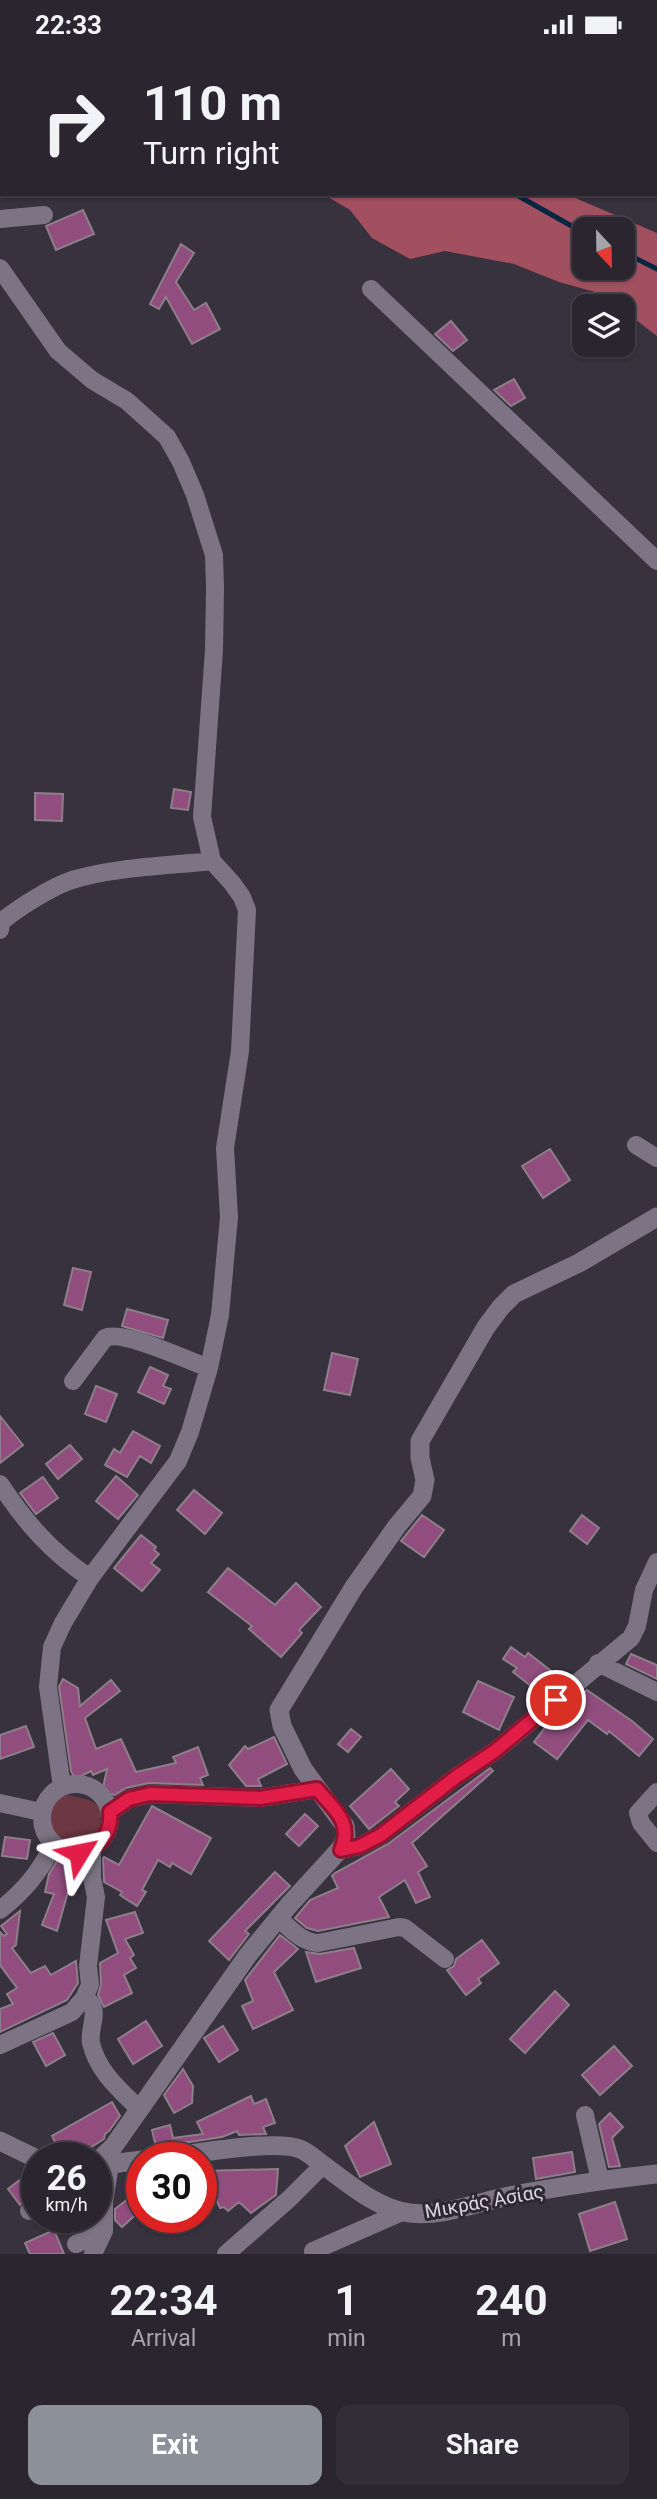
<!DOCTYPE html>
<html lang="en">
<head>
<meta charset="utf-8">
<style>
	body { margin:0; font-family:Roboto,sans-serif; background:#322d36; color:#f1f3f6; height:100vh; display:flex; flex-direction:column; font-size:26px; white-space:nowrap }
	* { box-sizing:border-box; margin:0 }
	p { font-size:23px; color:#a5a5aa }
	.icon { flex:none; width:38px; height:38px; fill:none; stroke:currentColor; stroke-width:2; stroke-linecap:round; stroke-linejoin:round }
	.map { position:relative; height:2205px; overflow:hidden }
	.sheet { display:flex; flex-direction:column; background:#2a252e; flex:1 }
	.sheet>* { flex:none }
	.hud { position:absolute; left:0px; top:0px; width:658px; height:147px; box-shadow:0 2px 5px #0004,0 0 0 2px #46424a; background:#2a252e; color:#f1f3f6; overflow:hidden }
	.needle { width:46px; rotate:158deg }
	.tools { position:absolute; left:572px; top:168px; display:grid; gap:14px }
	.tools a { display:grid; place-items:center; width:63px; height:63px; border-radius:14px; background:#2a252e; box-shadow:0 2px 5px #0004,0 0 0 2px #46424a; font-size:35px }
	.speed { position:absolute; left:21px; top:2093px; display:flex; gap:14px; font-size:35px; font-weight:700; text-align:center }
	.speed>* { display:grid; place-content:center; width:91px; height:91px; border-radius:50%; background:#2a252e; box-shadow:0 2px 5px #0004,0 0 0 2px #46424a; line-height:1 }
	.speed small { font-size:18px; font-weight:400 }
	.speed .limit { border:10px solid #d22; background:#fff; color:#111 }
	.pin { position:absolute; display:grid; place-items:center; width:60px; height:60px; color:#fff; margin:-30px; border:4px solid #fff; border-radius:50%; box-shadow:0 2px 7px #0007 }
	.me { position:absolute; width:77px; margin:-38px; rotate:55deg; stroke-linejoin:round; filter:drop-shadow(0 0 5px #0008) }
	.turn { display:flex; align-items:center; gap:24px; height:147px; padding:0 28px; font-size:32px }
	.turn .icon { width:91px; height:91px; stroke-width:2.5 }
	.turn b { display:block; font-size:49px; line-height:60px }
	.eta { display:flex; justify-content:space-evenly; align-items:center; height:119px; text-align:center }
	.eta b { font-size:42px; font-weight:700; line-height:49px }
	.button { display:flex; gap:14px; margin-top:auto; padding:14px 28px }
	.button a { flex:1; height:80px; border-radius:14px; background:#8c9099; color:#fff; font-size:28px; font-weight:700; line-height:80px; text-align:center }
	.button a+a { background:#322d36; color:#f1f3f6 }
	.status { display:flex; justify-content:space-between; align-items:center; height:49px; padding:0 35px; background:#2a252e; direction:ltr }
	.status svg { height:19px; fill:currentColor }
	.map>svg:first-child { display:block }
	.green { fill:#6e3842 }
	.forest { fill:#a25060; fill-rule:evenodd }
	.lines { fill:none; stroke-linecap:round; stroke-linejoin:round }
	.stream { stroke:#022743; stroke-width:5 }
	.building { fill:#904d7e; stroke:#8e7e89; stroke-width:2 }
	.minor { stroke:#7c7484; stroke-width:18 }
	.tertiary { stroke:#7c7484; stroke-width:19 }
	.route-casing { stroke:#92132f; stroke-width:18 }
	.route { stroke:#e11d48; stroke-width:12 }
	.labels { text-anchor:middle; stroke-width:6; stroke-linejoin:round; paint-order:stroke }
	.street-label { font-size:19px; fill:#dbd7df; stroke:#2e2734 }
</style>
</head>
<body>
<div class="status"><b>22:33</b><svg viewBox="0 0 49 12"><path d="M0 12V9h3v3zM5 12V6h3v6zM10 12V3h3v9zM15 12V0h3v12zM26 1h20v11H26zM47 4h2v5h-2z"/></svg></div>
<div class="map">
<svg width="657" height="2205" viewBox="0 0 657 2205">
	<rect width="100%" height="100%" fill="#38313e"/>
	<!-- green -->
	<path class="green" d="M68,1746L89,1751L102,1758L98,1789C89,1793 80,1797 71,1797C40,1796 33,1751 68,1746Z"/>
	<!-- forest -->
	<path class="forest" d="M323,145H566L657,184V287L623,261V257H617L595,243L559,233L514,215L445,202L410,210L372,189L350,161ZM584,180H623V219H584Z"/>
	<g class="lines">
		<!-- stream -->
		<path class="stream" d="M262,0L265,2
			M515,145L584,184
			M623,203L657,220"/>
	</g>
	<!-- building -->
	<path class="building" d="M83,161L94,185L56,201L46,177Z
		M181,195L194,204L176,233L194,261L206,254L220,280L192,295L166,248L159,260L150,255Z
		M451,272L467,291L453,302L435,285Z
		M514,330L525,349L511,357L494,341Z
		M174,740L191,743L188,761L171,759Z
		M35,744L63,745L62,772L35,771Z
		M550,1100L570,1131L543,1149L522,1117Z
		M73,1219L91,1223L82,1261L64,1256Z
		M127,1260L168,1271L163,1289L122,1277Z
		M332,1304L358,1310L350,1346L324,1341Z
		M150,1318L168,1326L163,1337L171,1340L164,1355L138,1343Z
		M96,1337L117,1345L106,1373L85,1365Z
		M0,1367L23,1396L0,1414Z
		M133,1382L160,1397L151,1414L140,1407L127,1428L105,1416L114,1400L120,1404Z
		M70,1396L82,1410L58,1430L46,1415Z
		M116,1427L138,1446L118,1470L96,1452Z
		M43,1428L58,1449L36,1465L20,1444Z
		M194,1441L222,1464L205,1485L177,1461Z
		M422,1466L444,1481L424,1508L401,1492Z
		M582,1466L599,1479L587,1495L570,1482Z
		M141,1486L156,1498L154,1501L159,1505L151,1514L160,1521L142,1542L114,1519Z
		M228,1519L275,1556L296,1534L321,1558L299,1581L302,1584L281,1608L249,1580L252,1577L208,1543Z
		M511,1598L525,1608L528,1604L551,1622L536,1641L513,1623L517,1619L503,1610Z
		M631,1605L657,1616V1630L626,1615Z
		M63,1630L78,1639L80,1657L111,1631L120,1642L85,1669L96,1700L121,1690L136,1723L176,1714L173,1708L198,1698L208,1726L200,1729L203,1736L149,1734L126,1739L115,1746L102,1743L107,1720L93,1726L91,1722L75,1730L71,1722L59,1638Z
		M478,1632L514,1648L499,1681L463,1663Z
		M587,1641L632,1672L653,1690L639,1707L609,1682L607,1685L588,1671L557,1710L534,1693L553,1668L560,1674L562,1671L570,1674L573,1669L567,1664L579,1647Z
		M26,1677L34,1698L0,1710V1686Z
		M351,1680L361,1688L348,1703L338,1695Z
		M274,1688L287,1715L258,1730L261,1737H246L229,1716L245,1697L248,1700Z
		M490,1719L493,1722L412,1794L427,1817L418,1823L430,1848L416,1854L405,1831L379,1848L389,1868L318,1882L307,1879L295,1869L310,1851L338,1839L332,1827L335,1824L388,1795Z
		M391,1720L409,1740L395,1753L399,1757L369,1780L350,1757Z
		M152,1757L211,1789L191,1825L172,1814L170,1818L158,1811L142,1841L146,1843L137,1857L120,1846L122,1843L104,1833L103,1809L104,1808L119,1816Z
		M305,1765L318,1777L299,1797L286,1785Z
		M5,1788L30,1791L27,1810L2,1807Z
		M60,1807L77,1811L57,1882L42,1876L54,1845L45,1843L49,1825Z
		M275,1823L290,1837L245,1882L249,1885L229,1911L209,1892Z
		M20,1862L16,1896L12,1899L31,1924L45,1917L51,1926L76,1912L78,1934L67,1951L0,1983V1960L13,1955L7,1945L17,1939L0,1916V1883L4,1887L7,1885L1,1877Z
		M135,1863L143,1884L125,1890L134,1906L130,1909L136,1919L124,1926L132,1944L104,1958L98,1946L101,1936L100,1914L118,1904L106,1871Z
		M280,1886L298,1900L274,1923L293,1961L253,1980L242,1957L253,1952L245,1931Z
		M482,1891L499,1914L478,1930L481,1934L466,1946L447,1921L454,1917L456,1910Z
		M354,1899L361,1919L316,1933L306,1903L320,1905Z
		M555,1942L569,1956L525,2004L510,1990Z
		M146,1972L162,1997L133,2015L118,1990Z
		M223,1977L238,2001L219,2013L204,1989Z
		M53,1984L65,2006L46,2017L33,1993Z
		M614,1997L632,2017L600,2046L582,2026Z
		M183,2020L193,2037L192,2054L174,2064L164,2046Z
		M251,2047L254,2055L266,2050L275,2074L263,2078L266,2085L239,2086L237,2082L222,2088L156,2098L152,2081L170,2076L173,2089L203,2085L197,2073Z
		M112,2053L120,2067L109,2082L105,2085L104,2090L74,2109H63L52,2087Z
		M610,2064L623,2078L612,2089L620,2117L609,2118L599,2075Z
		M374,2073L391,2115L360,2128L345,2097Z
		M572,2103L575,2123L536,2130L533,2109Z
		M278,2120L276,2146L251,2164L239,2153L228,2162L224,2158L220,2159L203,2122Z
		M25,2127L36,2143L29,2146L20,2156L8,2140Z
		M142,2139V2160L122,2178L115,2171V2160Z
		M615,2153L627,2190L590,2202L579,2165Z
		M54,2181L64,2205H30L25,2194Z"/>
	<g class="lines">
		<!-- minor -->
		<path class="minor" d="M0,170L44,166
			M0,219L58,302L92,331L127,352L167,388L181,413L195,446L214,506L215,539L214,601L202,768L212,812L232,834L242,848L247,861L240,1002L225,1099L229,1168L220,1266L209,1319L190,1383L178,1412L90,1529L63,1574L52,1598L48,1638L62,1738
			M371,240L657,512
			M0,881L1,873C18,859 51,838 72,831C116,818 166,817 212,812
			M636,1096L657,1109
			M73,1332L105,1289C122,1280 189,1312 209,1319
			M0,1435C26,1474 51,1503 90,1529
			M598,1614L657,1643
			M42 1769a34 34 0 1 1 68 0a34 34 0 1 1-68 0Z
			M657,1743L638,1764L641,1774L657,1794
			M0,1754L41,1763
			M110,1763L129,1750L151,1745L260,1749L317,1740
			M341,1801L360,1797L381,1786L456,1728L495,1702L631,1589L637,1577L644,1541L657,1513
			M0,1861C24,1842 40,1823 53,1796
			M278,1869C291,1880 301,1893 318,1894L399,1878L405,1879L445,1910
			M84,1949C103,1958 88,1978 91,1994C98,2023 119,2040 139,2060
			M0,1996L72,1963L84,1949L90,1936L88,1917L96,1848L92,1829V1799
			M585,2066L600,2131
			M29,2162L37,2154
			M76,2195L104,2182V2153L110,2115
			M313,2202L402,2163
			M93,2205L104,2182
			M226,2205L289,2150L323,2116"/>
		<!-- tertiary -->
		<path class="tertiary" d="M0,2092L37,2110
			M162,2109C192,2105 275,2090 300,2100C310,2104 317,2112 326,2118C350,2136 380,2161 410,2164C443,2168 477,2153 509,2147C558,2138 607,2130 657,2125
			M96,2114L113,2098L248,1906L289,1856L342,1798L346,1786L345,1777L303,1720L282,1677L279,1661L354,1538L397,1477L422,1447L425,1431L420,1409V1392L486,1278L501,1258L514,1245L579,1214L657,1168
			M96,2117L142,2111"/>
	</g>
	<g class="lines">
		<defs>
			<path id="route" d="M79,1804C100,1799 112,1784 110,1763L129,1750L150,1745L260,1749L317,1740C334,1761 353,1772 341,1801L360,1797L381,1786L456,1728L495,1702L556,1651"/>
		</defs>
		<!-- route casing -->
		<use href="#route" class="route-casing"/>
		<!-- route -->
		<use href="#route" class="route"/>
	</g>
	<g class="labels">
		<!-- street labels -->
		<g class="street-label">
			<text transform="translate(484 2152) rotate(-10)" y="7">Μικράς Ασίας</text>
		</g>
	</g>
</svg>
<div class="tools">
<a><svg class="needle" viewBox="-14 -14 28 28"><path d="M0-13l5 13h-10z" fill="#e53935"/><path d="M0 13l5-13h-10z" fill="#a5a5aa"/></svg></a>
<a><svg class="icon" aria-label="layers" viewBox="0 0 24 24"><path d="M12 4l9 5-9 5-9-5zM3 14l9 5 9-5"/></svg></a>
</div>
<div class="speed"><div>26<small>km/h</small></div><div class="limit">30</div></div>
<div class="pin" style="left:556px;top:1651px;background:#d93025"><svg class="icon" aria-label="arrive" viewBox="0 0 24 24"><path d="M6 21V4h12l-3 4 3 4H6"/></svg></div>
<svg class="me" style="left:79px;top:1804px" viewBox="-20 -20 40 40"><path d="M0-17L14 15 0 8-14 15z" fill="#e11d48" stroke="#fff" stroke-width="4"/></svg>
<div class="hud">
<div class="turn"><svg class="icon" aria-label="right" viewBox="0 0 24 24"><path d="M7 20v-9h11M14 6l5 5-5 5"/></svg><div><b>110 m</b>Turn right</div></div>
</div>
</div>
<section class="sheet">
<div class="eta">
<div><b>22:34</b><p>Arrival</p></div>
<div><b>1</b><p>min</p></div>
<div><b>240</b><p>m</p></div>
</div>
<div class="button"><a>Exit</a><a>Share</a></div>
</section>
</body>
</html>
